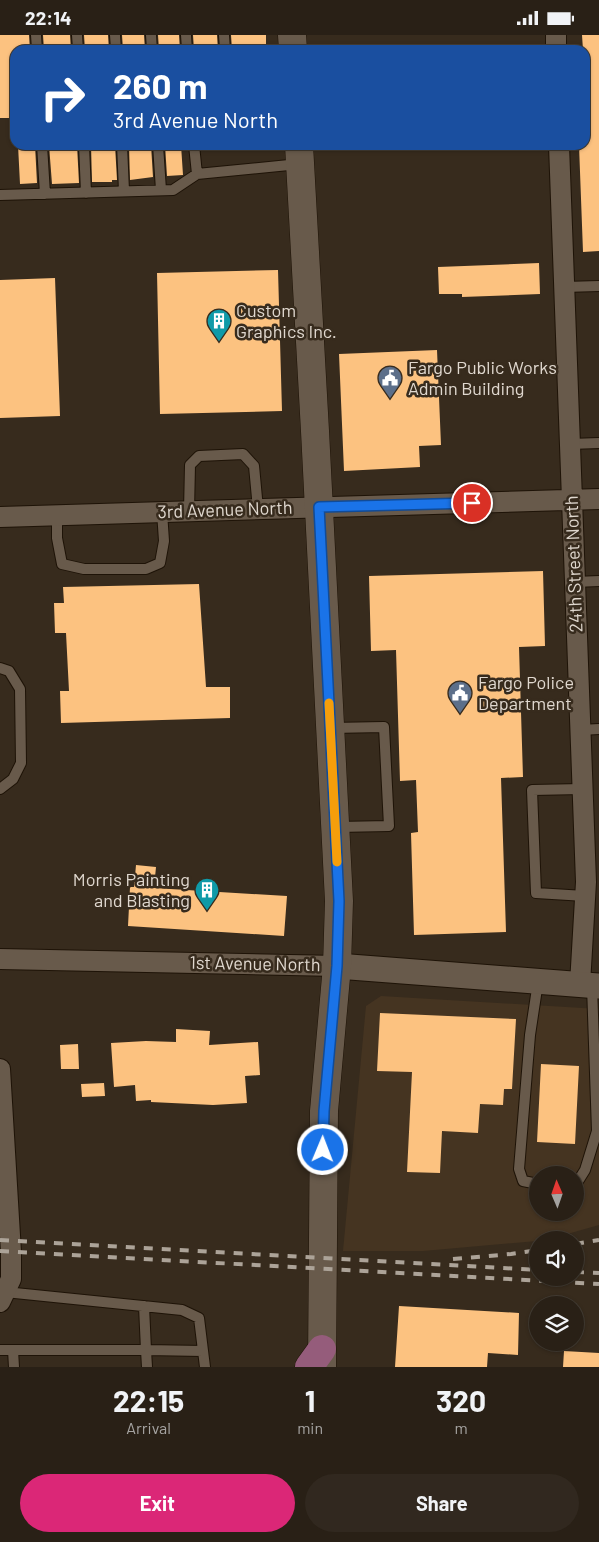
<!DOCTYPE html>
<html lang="en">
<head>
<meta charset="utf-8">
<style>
	body { margin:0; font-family:Barlow,sans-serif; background:#31281f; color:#f1f3f6; height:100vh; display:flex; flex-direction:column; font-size:19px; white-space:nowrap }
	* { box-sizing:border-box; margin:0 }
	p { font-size:16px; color:#a5a3a1 }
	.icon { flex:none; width:28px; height:28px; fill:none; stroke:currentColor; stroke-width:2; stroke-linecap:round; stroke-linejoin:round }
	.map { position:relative; height:1332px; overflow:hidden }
	.side { display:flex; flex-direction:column; background:#292016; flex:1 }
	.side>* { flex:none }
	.guide { position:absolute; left:10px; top:10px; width:580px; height:105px; border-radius:15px; box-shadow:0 1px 4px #0004,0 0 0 1px #453e35; background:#1a4fa0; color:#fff; overflow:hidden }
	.needle { width:32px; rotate:358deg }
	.buttons { position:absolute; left:529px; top:1131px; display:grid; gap:10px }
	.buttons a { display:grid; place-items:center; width:55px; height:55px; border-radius:50%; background:#292016; box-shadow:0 1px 4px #0004,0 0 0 1px #453e35; font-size:25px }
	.pin { position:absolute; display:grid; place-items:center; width:42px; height:42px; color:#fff; margin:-21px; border:2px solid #fff; border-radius:50%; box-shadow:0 1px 5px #0007 }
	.me { position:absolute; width:55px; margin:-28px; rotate:1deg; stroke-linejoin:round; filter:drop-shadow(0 0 4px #0008) }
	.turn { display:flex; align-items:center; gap:18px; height:105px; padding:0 20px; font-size:22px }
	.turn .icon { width:65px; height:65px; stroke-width:2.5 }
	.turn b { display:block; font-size:35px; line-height:42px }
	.eta { display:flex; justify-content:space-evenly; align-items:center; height:85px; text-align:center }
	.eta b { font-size:30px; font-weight:700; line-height:35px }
	.cta { display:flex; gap:10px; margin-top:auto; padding:10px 20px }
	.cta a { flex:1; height:58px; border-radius:30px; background:#db2777; color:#fff; font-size:20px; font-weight:700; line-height:58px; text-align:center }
	.cta a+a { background:#31281f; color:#f1f3f6 }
	.status { display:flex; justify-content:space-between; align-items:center; height:35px; padding:0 25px; background:#292016; direction:ltr }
	.status svg { height:14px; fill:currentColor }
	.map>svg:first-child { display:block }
	.built { fill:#453421; fill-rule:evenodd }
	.building { fill:#fcc280 }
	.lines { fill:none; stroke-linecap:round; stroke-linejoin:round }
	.service-casing { stroke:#1e1307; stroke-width:12 }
	.minor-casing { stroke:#1e1307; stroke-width:22 }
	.tertiary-casing { stroke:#1e1307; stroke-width:27 }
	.secondary-casing { stroke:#1e1307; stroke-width:29 }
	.primary-casing { stroke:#1e1307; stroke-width:29 }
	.service { stroke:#685a4b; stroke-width:10 }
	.minor { stroke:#685a4b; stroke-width:20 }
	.tertiary { stroke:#685a4b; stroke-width:25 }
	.secondary { stroke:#685a4b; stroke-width:28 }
	.primary { stroke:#955c7b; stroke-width:28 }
	.rail { stroke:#aca398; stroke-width:4; stroke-dasharray:9 9; stroke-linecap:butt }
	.route-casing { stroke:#114b97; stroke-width:12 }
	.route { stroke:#1a73e8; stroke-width:9 }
	.slow { stroke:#f59e0b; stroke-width:9 }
	.labels { text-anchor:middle; stroke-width:5; stroke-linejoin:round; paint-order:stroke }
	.poi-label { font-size:18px; fill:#e0d8cf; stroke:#372b1d; text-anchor:start }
	.street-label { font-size:18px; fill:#e0d8cf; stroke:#372b1d }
</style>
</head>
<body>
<div class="status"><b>22:14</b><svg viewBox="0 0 49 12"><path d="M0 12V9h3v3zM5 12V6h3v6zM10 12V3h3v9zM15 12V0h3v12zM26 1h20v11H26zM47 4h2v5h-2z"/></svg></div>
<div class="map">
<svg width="599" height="1332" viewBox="0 0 599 1332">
	<rect width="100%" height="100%" fill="#372b1d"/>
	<!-- built -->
	<path class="built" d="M381,961L599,974V1190L546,1205H538L537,1206L423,1216H343L366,971ZM538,1140H575V1178H538Z"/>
	<!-- building -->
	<path class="building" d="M0,0H29L30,15H15V83H0Z
		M43,0H70L71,15H44Z
		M84,0H108L109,15H85Z
		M122,0H144L145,15H123Z
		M158,0H179L180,15H159Z
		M193,0H217L218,15H194Z
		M231,0H266V15H232Z
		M582,0H599V216L583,217L579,110H585L586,88L585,15H583Z
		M18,110H35L37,148L20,149Z
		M49,110H77L79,148L52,149Z
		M91,110H115L117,145H112V147H92Z
		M129,110H151L153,142L130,145Z
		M165,110H181L183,140L167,141Z
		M539,228L540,259L462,262V259H439L438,232Z
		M278,235L282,376L160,379L157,238Z
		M55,243L60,381L0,383V245Z
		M437,315L441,410L419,411L420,432L344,436L339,319Z
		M543,536L545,611L519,612L523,742L501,743L506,897L414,900L411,798L418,797L416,745L400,746L396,615L371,616L369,541Z
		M199,549L206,652H230V683L61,688L60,656H69L66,598H55L54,568H64L63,552Z
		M136,830L156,832L154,853L287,861L284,901L128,891L130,852H134Z
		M380,978L516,984L512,1054H504L503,1070L480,1069L478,1098L442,1096L440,1138L407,1137L412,1037L377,1036Z
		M176,994L210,996L209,1010L258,1007L260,1040L245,1041L247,1068L213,1070L151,1067V1065L136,1066L135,1050L114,1052L111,1008L146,1006L176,1007Z
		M78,1009L79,1034H61L60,1010Z
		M541,1029L579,1031L575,1109L537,1107Z
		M104,1048L105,1061L82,1062L81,1049Z
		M399,1271L519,1278L518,1320L488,1318L487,1332H395Z
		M564,1316L599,1318V1332H563Z"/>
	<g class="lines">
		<defs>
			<path id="service" d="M36,0L37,15
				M77,0L78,15
				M115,0L116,15
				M151,0L152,15
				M186,0L187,15
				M224,0L225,15
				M42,110L45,159
				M84,110L86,158
				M122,110L124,156
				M158,110L161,155
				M194,110L197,139
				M0,160L173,155L197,139L299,129
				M564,252L599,251
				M570,409L599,408
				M189,476L190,430L199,421L243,419L254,431L258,474
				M57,480V503L62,529L84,534H146L160,528L164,506L162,477
				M575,547L599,546
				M0,633L9,636L20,654L21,728L13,744L0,754
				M331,693L384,692L389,791L337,792
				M580,695L599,694
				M582,754L532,755L536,858L585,861
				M538,1149L523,1146L519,1134L530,1000L538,947
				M575,1151L585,1135L597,1096L592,951
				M5,1257L182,1275L199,1283L205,1332
				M144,1271L146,1315L203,1316
				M0,1315H13L14,1332
				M13,1315H146L147,1332"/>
			<path id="minor" d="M556,0V15
				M559,110L586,847L580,949
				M0,482L599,464
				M0,924L337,931
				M0,1034L11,1217V1244L0,1267"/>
			<path id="tertiary" d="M337,931L599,951"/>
			<path id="secondary" d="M292,0L293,15
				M299,110L315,396L339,866L337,931L324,1076L322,1332"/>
			<path id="primary" d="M309,1332L322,1314"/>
		</defs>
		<!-- service casing -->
		<use href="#service" class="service-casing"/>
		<!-- minor casing -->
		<use href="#minor" class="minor-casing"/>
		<!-- tertiary casing -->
		<use href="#tertiary" class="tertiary-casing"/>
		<!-- secondary casing -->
		<use href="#secondary" class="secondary-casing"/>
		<!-- primary casing -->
		<use href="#primary" class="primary-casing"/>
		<!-- service -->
		<use href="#service" class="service"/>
		<!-- minor -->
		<use href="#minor" class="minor"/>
		<!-- tertiary -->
		<use href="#tertiary" class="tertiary"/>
		<!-- secondary -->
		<use href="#secondary" class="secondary"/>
		<!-- primary -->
		<use href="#primary" class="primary"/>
		<!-- rail -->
		<path class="rail" d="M0,1205L538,1235
			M575,1209L599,1205
			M0,1216L599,1249
			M453,1224L511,1219L538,1215
			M575,1237L599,1238"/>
	</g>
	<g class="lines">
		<defs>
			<path id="route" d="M323,1115L324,1076L337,931L339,866L319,472L472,468"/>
		</defs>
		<!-- route casing -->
		<use href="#route" class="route-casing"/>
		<!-- route -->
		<use href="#route" class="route"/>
		<!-- slow -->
		<path class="slow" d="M329,668L337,827"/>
	</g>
	<!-- icons -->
	<defs>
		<symbol id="building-pin" viewBox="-11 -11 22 30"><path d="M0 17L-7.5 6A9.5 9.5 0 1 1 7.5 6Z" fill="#0f9aa8" stroke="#372b1d"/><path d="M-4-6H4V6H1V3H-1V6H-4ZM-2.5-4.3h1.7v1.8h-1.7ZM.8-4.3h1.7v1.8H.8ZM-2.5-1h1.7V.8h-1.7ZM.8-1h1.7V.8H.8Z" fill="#fff"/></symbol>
		<symbol id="civic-pin" viewBox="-11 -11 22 30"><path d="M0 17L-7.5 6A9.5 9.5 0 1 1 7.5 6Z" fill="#5c6f8a" stroke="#372b1d"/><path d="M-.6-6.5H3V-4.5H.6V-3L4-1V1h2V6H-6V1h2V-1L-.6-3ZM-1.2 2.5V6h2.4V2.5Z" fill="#fff"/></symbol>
	</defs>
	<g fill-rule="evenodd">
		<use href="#building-pin" x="205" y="272" width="28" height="38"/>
		<use href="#civic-pin" x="376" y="329" width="28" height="38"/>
		<use href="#civic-pin" x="446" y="644" width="28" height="38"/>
		<use href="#building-pin" x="193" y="841" width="28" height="38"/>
	</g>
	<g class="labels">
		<!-- poi labels -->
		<g class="poi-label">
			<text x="236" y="282">Custom<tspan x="236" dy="21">Graphics Inc.</tspan></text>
			<text x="408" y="339">Fargo Public Works<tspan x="408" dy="21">Admin Building</tspan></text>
			<text x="478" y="654">Fargo Police<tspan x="478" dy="21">Department</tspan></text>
			<text x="190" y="851" text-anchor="end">Morris Painting<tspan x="190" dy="21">and Blasting</tspan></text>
		</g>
		<!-- street labels -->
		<g class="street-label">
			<text transform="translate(225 475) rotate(-2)" y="6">3rd Avenue North</text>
			<text transform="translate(574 529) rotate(-92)" y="6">24th Street North</text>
			<text transform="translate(255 929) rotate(1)" y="6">1st Avenue North</text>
		</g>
	</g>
</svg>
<div class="buttons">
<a><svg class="needle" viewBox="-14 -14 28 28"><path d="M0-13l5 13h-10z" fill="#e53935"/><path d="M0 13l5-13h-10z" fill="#a5a3a1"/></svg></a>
<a><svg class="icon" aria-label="sound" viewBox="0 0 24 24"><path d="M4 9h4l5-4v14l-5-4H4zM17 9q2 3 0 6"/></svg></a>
<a><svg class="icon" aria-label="layers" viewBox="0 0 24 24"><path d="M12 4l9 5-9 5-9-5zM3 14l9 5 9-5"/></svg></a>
</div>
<div class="pin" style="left:472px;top:468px;background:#d93025"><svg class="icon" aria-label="arrive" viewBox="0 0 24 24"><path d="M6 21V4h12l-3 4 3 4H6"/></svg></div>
<svg class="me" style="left:323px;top:1115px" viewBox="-20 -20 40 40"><circle r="17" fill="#1a73e8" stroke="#fff" stroke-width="3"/><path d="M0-11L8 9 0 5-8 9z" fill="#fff"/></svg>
<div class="guide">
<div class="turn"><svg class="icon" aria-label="right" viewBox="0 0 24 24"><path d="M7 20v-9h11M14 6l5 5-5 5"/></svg><div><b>260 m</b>3rd Avenue North</div></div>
</div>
</div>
<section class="side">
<div class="eta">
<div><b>22:15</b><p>Arrival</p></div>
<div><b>1</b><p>min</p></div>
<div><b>320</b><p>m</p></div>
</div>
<div class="cta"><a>Exit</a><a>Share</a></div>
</section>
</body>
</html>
